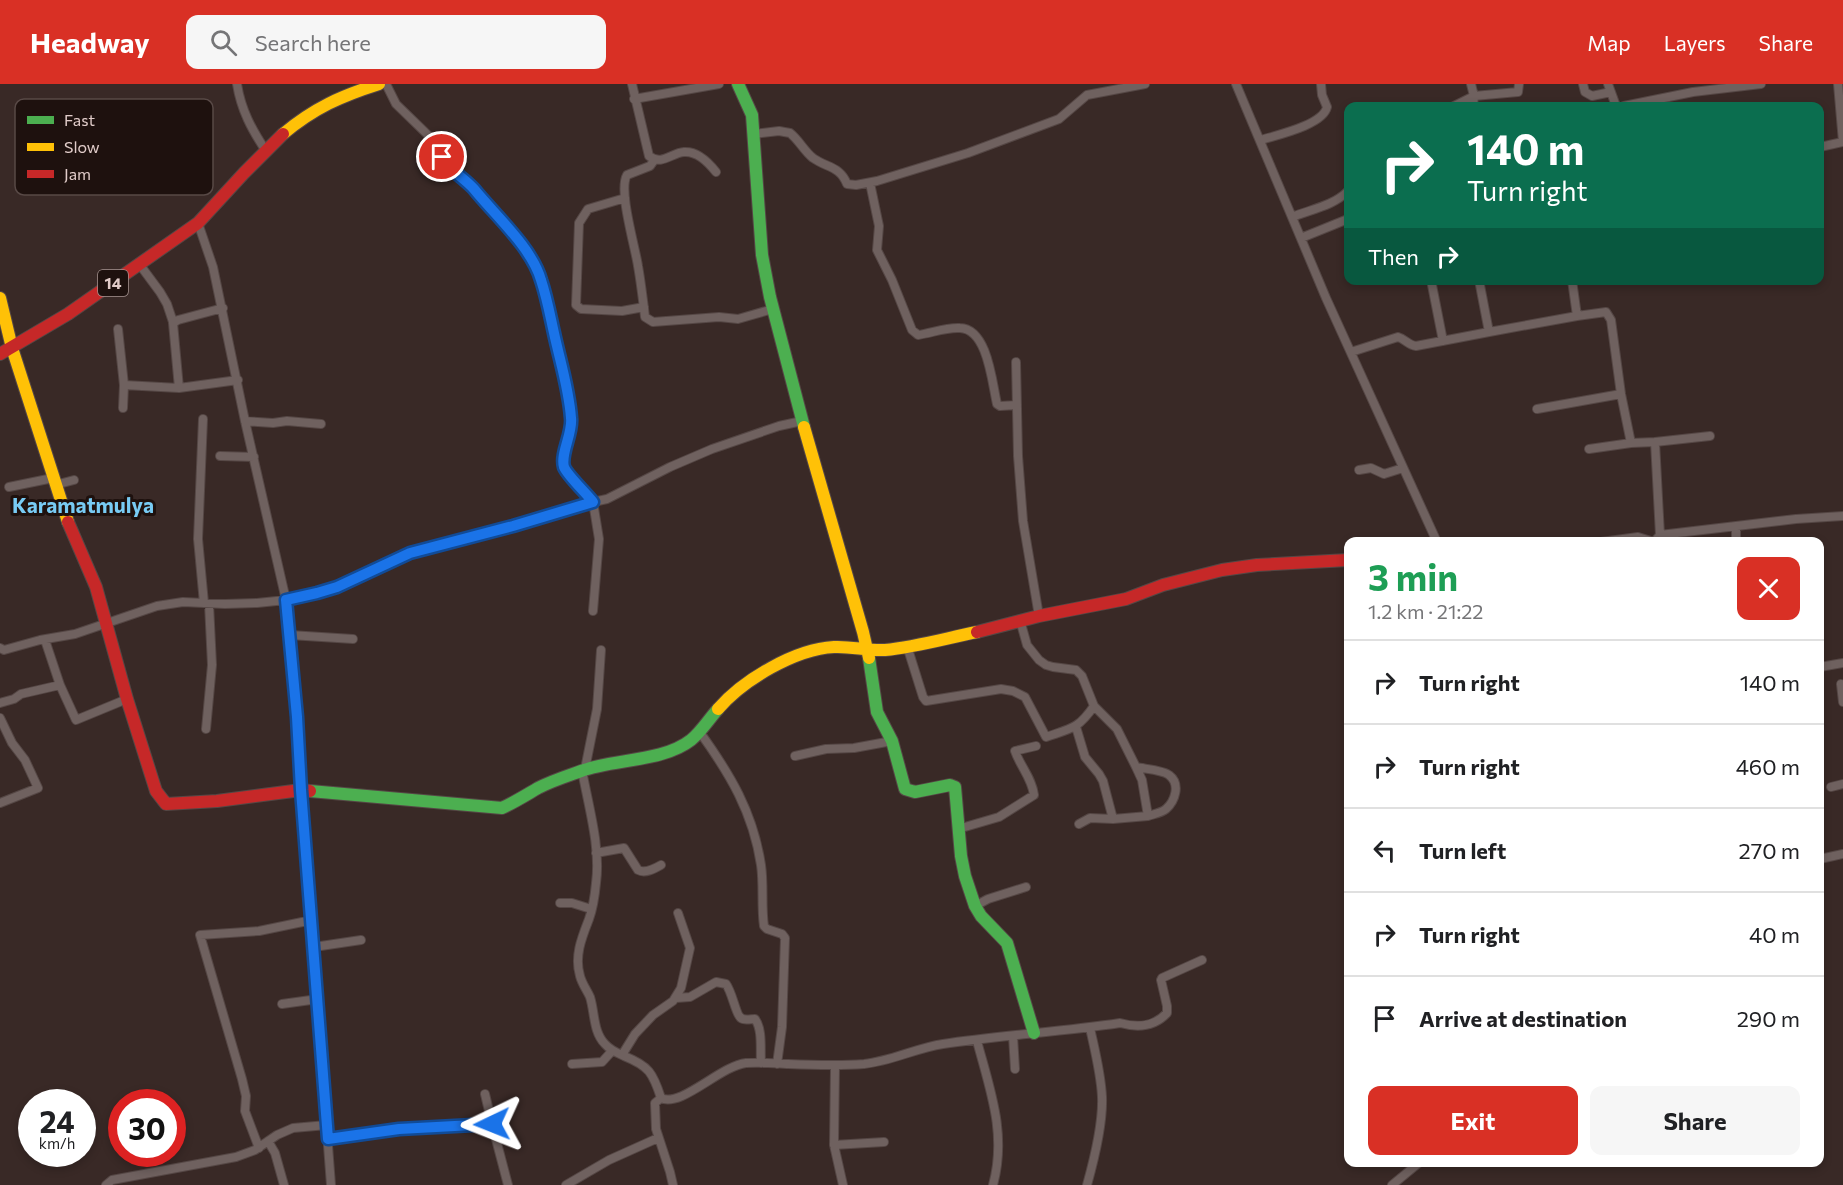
<!DOCTYPE html>
<html lang="en">
<head>
<meta charset="utf-8">
<style>
	body { margin:0; font-family:Commissioner,sans-serif; background:#f6f6f6; color:#202124; height:100vh; display:flex; flex-direction:column; font-size:22px; white-space:nowrap }
	* { box-sizing:border-box; margin:0 }
	p { font-size:20px; color:#757577 }
	.icon { flex:none; width:33px; height:33px; fill:none; stroke:currentColor; stroke-width:2; stroke-linecap:round; stroke-linejoin:round }
	.map { position:relative; flex:1; overflow:hidden }
	.drawer { position:absolute; left:1344px; top:453px; width:480px; height:630px; display:flex; flex-direction:column; background:#fff; border-radius:12px; box-shadow:0 3px 9px #0003 }
	.drawer>* { flex:none }
	.hud { position:absolute; left:1344px; top:18px; width:480px; height:183px; border-radius:12px; box-shadow:0 3px 9px #0003; background:#0b6e4f; color:#fff; overflow:hidden }
	.speed { position:absolute; left:18px; top:1005px; display:flex; gap:12px; font-size:30px; font-weight:700; text-align:center }
	.speed>* { display:grid; place-content:center; width:78px; height:78px; border-radius:50%; background:#fff; box-shadow:0 3px 9px #0003; line-height:1 }
	.speed small { font-size:15px; font-weight:400 }
	.speed .limit { border:9px solid #d22; background:#fff; color:#111 }
	.pin { position:absolute; display:grid; place-items:center; width:51px; height:51px; color:#fff; margin:-26px; border:3px solid #fff; border-radius:50%; box-shadow:0 2px 6px #0007 }
	.me { position:absolute; width:66px; margin:-33px; rotate:268deg; stroke-linejoin:round; filter:drop-shadow(0 0 4px #0008) }
	.turn { display:flex; align-items:center; gap:21px; height:126px; padding:0 24px; font-size:27px }
	.turn .icon { width:78px; height:78px; stroke-width:2.5 }
	.turn b { display:block; font-size:42px; line-height:51px }
	.then { display:flex; align-items:center; height:57px; padding:0 24px; background:#0003; gap:12px; font-size:22px }
	.round { display:grid; place-items:center; flex:none; width:63px; height:63px; border-radius:12px; background:#f6f6f6 }
	.summary { display:flex; align-items:center; justify-content:space-between; height:102px; padding:0 24px }
	h1 { font-size:36px; font-weight:700; line-height:45px; color:#1e9e55 }
	.button { display:flex; gap:12px; margin-top:auto; padding:12px 24px }
	.button a { flex:1; height:69px; border-radius:12px; background:#d93025; color:#fff; font-size:24px; font-weight:700; line-height:69px; text-align:center }
	.button a+a { background:#f6f6f6; color:#202124 }
	ul { padding:0; list-style:none }
	li { display:flex; align-items:center; gap:18px; height:84px; padding:0 24px; border-top:2px solid #e0e0e0 }
	li div { flex:1 }
	li b { display:block; font-size:22px }
	li em { font-style:normal }
	header { display:flex; align-items:center; gap:36px; box-sizing:border-box; height:84px; padding:0 30px; background:#d93025; color:#fff }
	header strong { font-size:28px }
	nav { display:flex; gap:33px; margin-inline-start:auto; font-size:21px }
	.search { width:420px; height:54px; background:#f6f6f6; display:flex; align-items:center; gap:15px; box-sizing:border-box; padding:0 21px; border-radius:12px; color:#757577; font-size:22px }
	.map>svg:first-child { display:block }
	.lines { fill:none; stroke-linecap:round; stroke-linejoin:round }
	.street-casing { stroke:#554745; stroke-width:10 }
	.fast-casing { stroke:#554745; stroke-width:14 }
	.slow-casing { stroke:#554745; stroke-width:14 }
	.jam-casing { stroke:#554745; stroke-width:14 }
	.street { stroke:#6f615f; stroke-width:8 }
	.fast { stroke:#4caf50; stroke-width:12 }
	.slow { stroke:#ffc107; stroke-width:12 }
	.jam { stroke:#c62828; stroke-width:12 }
	.route-casing { stroke:#114b97; stroke-width:15 }
	.route { stroke:#1a73e8; stroke-width:10 }
	.labels { text-anchor:middle; stroke-width:6; stroke-linejoin:round; paint-order:stroke }
	.shield { fill:#1e110e; stroke:#a69491; stroke-width:1.5 }
	.shield-label { font-size:16px; font-weight:bold; fill:#e1ccc9 }
	.quarter-label { font-size:21px; font-weight:bold; fill:#78cbf4; stroke:#1e110e }
	.key { fill:#1e110e; stroke:#584946; stroke-width:1.5 }
	.key-label { font-size:16px; fill:#e1ccc9 }
</style>
</head>
<body>
<header>
<strong>Headway</strong>
<div class="search"><svg class="icon" aria-label="search" viewBox="0 0 24 24"><circle cx="10" cy="10" r="6"/><path d="M15 15l6 6"/></svg>Search here</div>
<nav><a>Map</a><a>Layers</a><a>Share</a></nav>
</header>
<div class="map">
<svg width="1843" height="1101" viewBox="0 0 1843 1101">
	<rect width="100%" height="100%" fill="#392926"/>
	<g class="lines">
		<defs>
			<path id="street" d="M237,0C241,26 252,46 266,67
				M386,0L396,20L430,53L437,61L447,82L474,105L480,115L507,143L530,173L541,196L563,282L572,335V346L564,373V382L569,392L593,418L599,455L593,527
				M632,0L649,72C662,82 671,69 684,68C697,67 709,79 716,88
				M1236,0L1326,214L1437,458
				M1471,0L1474,12L1473,22
				M1583,0L1585,8L1592,12L1611,8
				M1608,0L1616,22
				M634,15L719,0
				M1454,22L1474,12L1518,8L1519,0
				M1624,22L1693,8L1761,0
				M754,50L779,47L790,49C799,56 804,67 813,74C827,84 840,82 847,100L856,101L877,97L968,69L1059,35L1087,11L1145,0
				M1261,56C1277,51 1323,41 1327,23L1322,11L1321,0
				M1820,63L1843,58L1838,0
				M655,75L650,82L627,91C618,106 635,162 638,182C641,199 643,216 645,233L653,238L719,233L738,235L773,225
				M870,99L879,142L877,166L892,196L912,246L918,251C932,249 946,243 960,244C988,245 992,299 997,320L1000,322L1017,321
				M625,114L588,125L579,139L576,221L581,225L622,227L644,223
				M1292,133C1312,125 1333,122 1348,107
				M198,139L213,183L245,337L286,516L297,633L301,706L331,1101
				M1301,154L1348,135
				M140,181L160,208L167,220L173,238
				M1431,196L1443,257
				M1479,196L1489,248L1577,232
				M1572,196L1577,232L1606,228L1611,236L1621,310L1631,359L1655,358L1660,451L1654,458
				M118,245L124,301L123,324
				M1351,268L1398,253C1405,255 1408,261 1416,262L1489,248
				M1016,278L1018,372L1023,437L1039,532
				M124,301L179,304L238,296
				M179,304L173,239L178,236L223,224
				M1537,325L1621,310
				M203,335L198,455L204,519
				M245,337L273,339L287,337L321,340
				M1655,358L1710,352
				M1589,365L1631,359
				M220,372L254,373
				M1359,386L1371,384L1384,390L1403,384
				M55,401L74,396
				M9,403L53,394
				M1736,442V458
				M1660,451L1796,435L1843,432
				M1601,458L1638,453L1654,458
				M1020,536L1027,561L1039,576L1046,581L1053,583L1076,586L1082,592L1094,622L1117,645L1136,683C1145,685 1163,686 1169,691C1181,700 1175,717 1166,725C1161,729 1154,730 1148,732
				M290,551L353,555
				M45,556L60,601
				M907,562L923,613L926,617L1001,605L1013,607L1025,613L1046,653C1072,644 1078,645 1094,622
				M0,564L4,566L40,556L75,550L157,522L183,518L225,520L257,519L286,516L317,509L351,497L410,469L513,442L593,418L607,415L670,383L712,365L779,342L802,337
				M1820,583L1843,579
				M1841,600L1843,618
				M0,619L14,615L21,610L60,601L76,636L127,615
				M0,634L12,659L25,676L38,704L0,719
				M1076,643L1085,673L1099,690L1103,697L1113,735
				M206,645L212,581L209,520
				M699,647C730,690 753,728 761,781C764,801 761,822 764,842L767,845L782,850L785,854L782,943L777,980
				M795,672L826,665L854,664L892,657
				M585,685L597,625L601,566
				M582,686C588,721 601,763 596,799C595,810 593,824 589,835C582,853 574,872 580,892C582,900 587,906 590,913C595,929 593,948 605,960C610,966 617,969 624,972C649,982 653,989 661,1014C681,1024 720,982 746,979C759,978 773,979 787,980C813,981 838,982 864,980C892,977 916,964 943,960C1002,951 1061,948 1120,939C1138,944 1154,943 1167,929V922L1161,896L1162,894L1202,876
				M1831,703L1843,700
				M1079,740L1090,734L1113,735L1148,732L1142,696L1136,683
				M958,745L999,733L1034,711C1032,694 1020,682 1015,667L1036,662
				M596,769L624,764L638,786C645,790 654,785 661,781
				M1820,775L1843,770
				M560,819H572L591,825
				M975,822L988,815L1026,803
				M314,863L361,856
				M676,914L690,913L716,898L726,900C732,908 736,930 740,933C743,937 750,935 755,935C763,946 760,966 761,979
				M282,920L318,915
				M1013,952L1015,985
				M977,957C990,1006 1007,1050 993,1101
				M622,971L635,950L653,931L673,917L681,904L690,864L678,829
				M572,980L602,978L612,967
				M835,982L834,1061L843,1101
				M485,1010L492,1040
				M661,1014L655,1019L656,1045L670,1088L673,1101
				M328,1055L399,1045L492,1040L508,1101
				M268,1057L275,1069L284,1101
				M834,1061L884,1058
				M259,1064L245,1027L246,1012L242,995L200,851L259,847L312,836
				M106,1101L112,1096L236,1073L255,1066L277,1051L293,1044L327,1041
				M566,1101L609,1076L658,1054
				M1087,1101C1094,1076 1103,1038 1102,1013C1101,990 1095,967 1090,944
				M1392,1101L1420,1078"/>
			<path id="fast" d="M738,0L752,31L762,171L770,213L804,343
				M869,574L877,628L892,657L905,705L915,708L950,701L955,703L961,772L965,792L975,822L981,832L1007,859L1034,949
				M310,707L502,724C515,718 526,711 538,704C551,697 567,692 581,687C613,675 663,678 691,656C701,648 709,635 718,625"/>
			<path id="slow" d="M283,50C314,24 341,12 379,0
				M0,214L12,264L68,438
				M804,343L863,548L869,574
				M718,625C743,596 795,565 834,563C851,562 868,567 885,566C916,563 947,554 977,548"/>
			<path id="jam" d="M0,270L68,230L198,139L244,89L283,50
				M68,438L96,503L127,615L156,707L166,720L217,717L301,706L310,707
				M977,548L1039,532L1126,515L1163,501L1222,486L1257,481L1348,476"/>
		</defs>
		<!-- street casing -->
		<use href="#street" class="street-casing"/>
		<!-- fast casing -->
		<use href="#fast" class="fast-casing"/>
		<!-- slow casing -->
		<use href="#slow" class="slow-casing"/>
		<!-- jam casing -->
		<use href="#jam" class="jam-casing"/>
		<!-- street -->
		<use href="#street" class="street"/>
		<!-- fast -->
		<use href="#fast" class="fast"/>
		<!-- slow -->
		<use href="#slow" class="slow"/>
		<!-- jam -->
		<use href="#jam" class="jam"/>
	</g>
	<g class="lines">
		<defs>
			<path id="route" d="M442,73C450,87 463,93 474,105C495,131 532,164 541,196C547,214 550,231 554,249C560,277 569,305 571,334C573,349 560,370 564,383C567,391 586,409 593,418L513,442L410,469L337,503L317,509L286,516L297,633L301,706L328,1055L399,1045L492,1040"/>
		</defs>
		<!-- route casing -->
		<use href="#route" class="route-casing"/>
		<!-- route -->
		<use href="#route" class="route"/>
	</g>
	<g class="labels">
		<!-- shield labels -->
		<rect class="shield" x="98" y="186" width="30" height="26" rx="4.5"/>
		<g class="shield-label">
			<text x="113" y="205">14</text>
		</g>
		<!-- quarter labels -->
		<g class="quarter-label">
			<text x="83" y="429">Karamatmulya</text>
		</g>
	</g>
	<!-- legend -->
	<rect x="15" y="15" width="198" height="96" rx="9" class="key"/>
	<rect x="27" y="32" width="27" height="8" fill="#4caf50"/>
	<rect x="27" y="59" width="27" height="8" fill="#ffc107"/>
	<rect x="27" y="86" width="27" height="8" fill="#c62828"/>
	<g class="key-label">
		<text x="64" y="42">Fast</text>
		<text x="64" y="69">Slow</text>
		<text x="64" y="96">Jam</text>
	</g>
</svg>
<div class="speed"><div>24<small>km/h</small></div><div class="limit">30</div></div>
<div class="pin" style="left:442px;top:73px;background:#d93025"><svg class="icon" aria-label="arrive" viewBox="0 0 24 24"><path d="M6 21V4h12l-3 4 3 4H6"/></svg></div>
<svg class="me" style="left:492px;top:1040px" viewBox="-20 -20 40 40"><path d="M0-17L14 15 0 8-14 15z" fill="#1a73e8" stroke="#fff" stroke-width="4"/></svg>
<div class="hud">
<div class="turn"><svg class="icon" aria-label="right" viewBox="0 0 24 24"><path d="M7 20v-9h11M14 6l5 5-5 5"/></svg><div><b>140 m</b>Turn right</div></div>
<div class="then">Then<svg class="icon" aria-label="right" viewBox="0 0 24 24"><path d="M7 20v-9h11M14 6l5 5-5 5"/></svg></div>
</div>
<section class="drawer">
<div class="summary"><div><h1>3 min</h1><p>1.2 km · 21:22</p></div><a class="round" style="background:#d93025;color:#fff"><svg class="icon" aria-label="close" viewBox="0 0 24 24"><path d="M6 6l12 12M18 6L6 18"/></svg></a></div>
<ul>
<li><svg class="icon" aria-label="right" viewBox="0 0 24 24"><path d="M7 20v-9h11M14 6l5 5-5 5"/></svg><div><b>Turn right</b></div><em>140 m</em></li>
<li><svg class="icon" aria-label="right" viewBox="0 0 24 24"><path d="M7 20v-9h11M14 6l5 5-5 5"/></svg><div><b>Turn right</b></div><em>460 m</em></li>
<li><svg class="icon" aria-label="left" viewBox="0 0 24 24"><path d="M17 20v-9H6M10 6l-5 5 5 5"/></svg><div><b>Turn left</b></div><em>270 m</em></li>
<li><svg class="icon" aria-label="right" viewBox="0 0 24 24"><path d="M7 20v-9h11M14 6l5 5-5 5"/></svg><div><b>Turn right</b></div><em>40 m</em></li>
<li><svg class="icon" aria-label="arrive" viewBox="0 0 24 24"><path d="M6 21V4h12l-3 4 3 4H6"/></svg><div><b>Arrive at destination</b></div><em>290 m</em></li>
</ul>
<div class="button"><a>Exit</a><a>Share</a></div>
</section>
</div>
</body>
</html>
